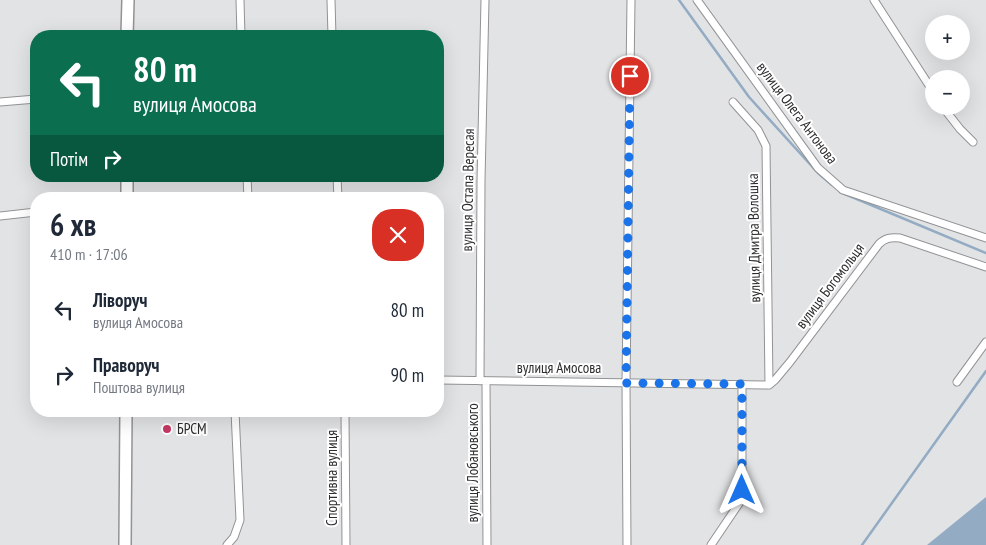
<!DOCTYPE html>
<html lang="uk">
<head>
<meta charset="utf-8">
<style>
	body { margin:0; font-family:"PT Sans Narrow",sans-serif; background:#f2f2f3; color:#1f2937; height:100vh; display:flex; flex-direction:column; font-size:19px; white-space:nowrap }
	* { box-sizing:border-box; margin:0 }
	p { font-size:16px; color:#747a83 }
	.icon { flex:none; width:28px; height:28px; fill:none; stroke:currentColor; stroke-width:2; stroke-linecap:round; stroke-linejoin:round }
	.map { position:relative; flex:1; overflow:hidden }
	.details { position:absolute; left:30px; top:192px; width:414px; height:225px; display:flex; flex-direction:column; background:#fff; border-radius:20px; box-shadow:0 5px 20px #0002 }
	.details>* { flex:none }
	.top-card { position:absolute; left:30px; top:30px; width:414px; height:152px; border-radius:20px; box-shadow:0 5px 20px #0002; background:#0b6e4f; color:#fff; overflow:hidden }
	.controls { position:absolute; left:925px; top:15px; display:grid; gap:10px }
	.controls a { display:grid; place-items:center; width:45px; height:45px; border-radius:50%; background:#fff; box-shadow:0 5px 20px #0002; font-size:25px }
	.pin { position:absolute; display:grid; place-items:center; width:42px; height:42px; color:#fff; margin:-21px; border:2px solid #fff; border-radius:50%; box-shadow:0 1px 5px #0007 }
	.me { position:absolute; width:55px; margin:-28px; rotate:0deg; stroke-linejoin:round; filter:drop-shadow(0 0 4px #0008) }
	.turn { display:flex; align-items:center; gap:18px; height:105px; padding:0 20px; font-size:22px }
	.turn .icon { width:65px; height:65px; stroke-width:2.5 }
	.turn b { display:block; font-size:35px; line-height:42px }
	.then { display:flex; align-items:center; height:48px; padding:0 20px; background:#0003; gap:10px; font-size:19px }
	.round { display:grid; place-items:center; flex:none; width:52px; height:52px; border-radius:20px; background:#f2f2f3 }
	.head { display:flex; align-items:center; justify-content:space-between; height:85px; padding:0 20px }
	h1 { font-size:30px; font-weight:800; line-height:38px }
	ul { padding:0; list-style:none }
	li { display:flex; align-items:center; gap:15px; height:65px; padding:0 20px }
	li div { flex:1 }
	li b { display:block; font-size:19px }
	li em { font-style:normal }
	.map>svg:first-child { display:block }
	.water { fill:#93abc3 }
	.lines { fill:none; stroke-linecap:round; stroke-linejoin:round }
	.stream { stroke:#93abc3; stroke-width:2.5 }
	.minor-casing { stroke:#929395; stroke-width:9 }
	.trunk-casing { stroke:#929395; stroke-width:14 }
	.minor { stroke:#fff; stroke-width:7 }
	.trunk { stroke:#fff; stroke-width:11 }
	.route { stroke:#1a73e8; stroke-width:9; stroke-dasharray:0 16.2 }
	.poi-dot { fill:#c63864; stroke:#fff; stroke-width:2 }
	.labels { text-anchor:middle; stroke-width:4; stroke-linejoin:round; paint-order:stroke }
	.street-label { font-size:15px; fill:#2d2d2e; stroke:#fff }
	.poi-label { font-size:15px; fill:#2d2d2e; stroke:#fff; text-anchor:start }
</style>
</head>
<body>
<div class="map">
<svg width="986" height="545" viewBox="0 0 986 545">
	<rect width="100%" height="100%" fill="#e2e3e5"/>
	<!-- water -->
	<path class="water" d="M986,497V545H927Z"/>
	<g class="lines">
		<!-- stream -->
		<path class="stream" d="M679,0L749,97L818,173L832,185
			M840,192L986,253
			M862,545L986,371"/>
		<defs>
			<path id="minor" d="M240,0L241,36
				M331,0L332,36
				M697,0L818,168L843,190L986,238
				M874,0L934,93
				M0,102L36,99
				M733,102L758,130L766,146L769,385
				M942,106L960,129L973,142
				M247,176L248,199
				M337,176L338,199
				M0,216L36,212
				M438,380L769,385
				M480,381L481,181L485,0
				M486,381L487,545
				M957,382L986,342
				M769,385L775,380L790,362L879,244C885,238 891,237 900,238L986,267
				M345,411L346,545
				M227,545L234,537L240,520L235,411
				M627,545L626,383L631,0
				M711,545L742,499V384"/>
			<path id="trunk" d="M127,36L128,0
				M127,199V176
				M125,545L126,411"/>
		</defs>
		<!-- minor casing -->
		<use href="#minor" class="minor-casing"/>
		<!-- trunk casing -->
		<use href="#trunk" class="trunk-casing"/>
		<!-- minor -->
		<use href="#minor" class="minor"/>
		<!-- trunk -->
		<use href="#trunk" class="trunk"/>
	</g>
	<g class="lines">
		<!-- route -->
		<path class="route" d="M630,76L626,383L742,384V490"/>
	</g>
	<!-- markers -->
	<circle class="poi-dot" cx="167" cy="429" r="5"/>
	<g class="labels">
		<!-- street labels -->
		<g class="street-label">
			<text transform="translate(797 113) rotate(53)" y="5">вулиця Олега Антонова</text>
			<text transform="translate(468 190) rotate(-89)" y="5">вулиця Остапа Вересая</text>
			<text transform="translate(754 238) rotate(-91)" y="5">вулиця Дмитра Волошка</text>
			<text transform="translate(830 286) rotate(-53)" y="5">вулиця Богомольця</text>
			<text x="559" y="373">вулиця Амосова</text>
			<text transform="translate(473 463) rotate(-90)" y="5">вулиця Лобановського</text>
			<text transform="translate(332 478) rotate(-90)" y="5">Спортивна вулиця</text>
		</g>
		<!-- poi labels -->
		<g class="poi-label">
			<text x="177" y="434">БРСМ</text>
		</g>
	</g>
</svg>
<div class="controls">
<a>+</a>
<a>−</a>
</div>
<div class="pin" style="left:630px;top:76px;background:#d93025"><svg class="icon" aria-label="arrive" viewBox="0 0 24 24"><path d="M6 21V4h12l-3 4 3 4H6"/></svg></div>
<svg class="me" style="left:742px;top:490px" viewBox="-20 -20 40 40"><path d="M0-17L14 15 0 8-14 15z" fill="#1a73e8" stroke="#fff" stroke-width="4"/></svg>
<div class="top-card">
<div class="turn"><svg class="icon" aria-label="left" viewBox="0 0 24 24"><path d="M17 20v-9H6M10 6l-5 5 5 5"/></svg><div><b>80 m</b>вулиця Амосова</div></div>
<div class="then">Потім<svg class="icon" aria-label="right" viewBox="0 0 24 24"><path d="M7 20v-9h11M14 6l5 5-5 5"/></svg></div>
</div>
<section class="details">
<div class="head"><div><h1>6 хв</h1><p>410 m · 17:06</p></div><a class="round" style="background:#d93025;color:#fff"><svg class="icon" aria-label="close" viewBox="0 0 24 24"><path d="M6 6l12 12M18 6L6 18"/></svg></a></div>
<ul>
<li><svg class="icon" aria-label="left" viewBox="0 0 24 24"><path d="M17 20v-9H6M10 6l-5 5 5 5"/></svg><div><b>Ліворуч</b><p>вулиця Амосова</p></div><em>80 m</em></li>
<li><svg class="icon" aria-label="right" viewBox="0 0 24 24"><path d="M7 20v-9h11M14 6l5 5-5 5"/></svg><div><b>Праворуч</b><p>Поштова вулиця</p></div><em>90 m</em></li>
</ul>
</section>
</div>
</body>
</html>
